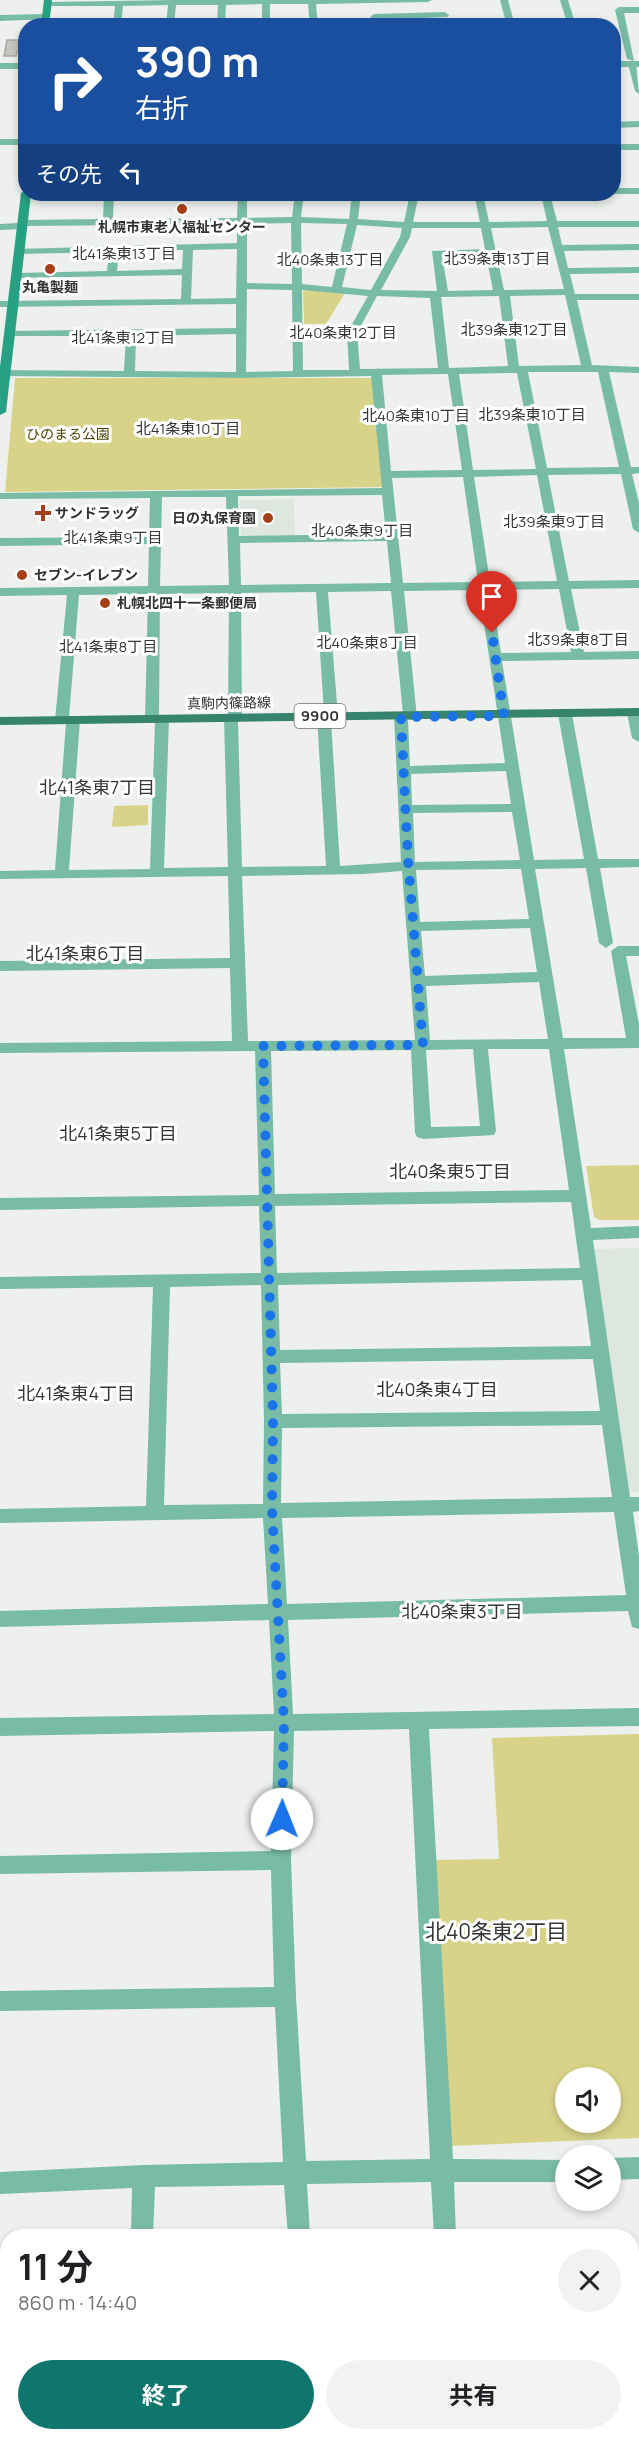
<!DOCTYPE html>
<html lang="ja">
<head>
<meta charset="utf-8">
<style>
	body { margin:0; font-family:Manrope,"Noto Sans JP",sans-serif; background:#f2f2f2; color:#202124; height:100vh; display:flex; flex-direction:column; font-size:22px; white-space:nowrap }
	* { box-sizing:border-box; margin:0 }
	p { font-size:20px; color:#757577 }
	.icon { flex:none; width:33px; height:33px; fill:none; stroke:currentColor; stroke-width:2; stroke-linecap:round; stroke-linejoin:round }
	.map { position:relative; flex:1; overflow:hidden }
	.sheet { position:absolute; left:0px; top:2229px; width:639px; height:212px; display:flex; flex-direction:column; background:#fff; border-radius:24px 24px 0 0; box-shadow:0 3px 9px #0003 }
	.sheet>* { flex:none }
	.guide { position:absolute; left:18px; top:18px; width:603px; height:183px; border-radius:24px; box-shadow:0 3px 9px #0003; background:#1a4fa0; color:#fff; overflow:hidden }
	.controls { position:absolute; left:555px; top:2067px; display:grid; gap:12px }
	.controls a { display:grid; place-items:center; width:66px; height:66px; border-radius:50%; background:#fff; box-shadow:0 3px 9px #0003; font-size:30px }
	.pin { position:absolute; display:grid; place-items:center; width:51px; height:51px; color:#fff; margin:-62px -26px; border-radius:50% 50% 50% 0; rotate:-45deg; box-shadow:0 0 6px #0007 }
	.pin .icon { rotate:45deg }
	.me { position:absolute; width:66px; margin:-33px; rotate:1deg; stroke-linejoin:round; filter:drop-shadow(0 0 4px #0008) }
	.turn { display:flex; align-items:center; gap:21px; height:126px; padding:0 18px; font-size:27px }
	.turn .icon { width:78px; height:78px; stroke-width:2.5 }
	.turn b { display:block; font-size:42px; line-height:51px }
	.then { display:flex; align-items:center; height:57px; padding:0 18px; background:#0003; gap:12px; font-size:22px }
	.round { display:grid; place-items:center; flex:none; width:63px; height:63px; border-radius:32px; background:#f2f2f2 }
	.headline { display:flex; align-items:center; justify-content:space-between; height:102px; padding:0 18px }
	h1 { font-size:36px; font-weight:700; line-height:45px }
	.button { display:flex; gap:12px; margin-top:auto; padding:12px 18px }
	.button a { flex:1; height:69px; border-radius:36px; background:#0f766e; color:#fff; font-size:24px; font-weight:700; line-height:69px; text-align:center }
	.button a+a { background:#f2f2f2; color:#202124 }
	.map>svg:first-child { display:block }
	.built { fill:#dde7df }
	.green { fill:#d8d388; fill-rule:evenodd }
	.building { fill:#c4c6c2; stroke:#a7a8a5; stroke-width:1.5 }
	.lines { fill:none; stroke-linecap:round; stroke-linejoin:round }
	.minor { fill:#79bca6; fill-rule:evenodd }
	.tertiary { fill:#79bca6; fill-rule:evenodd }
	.secondary { fill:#28a182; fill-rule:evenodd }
	.primary { fill:#36846d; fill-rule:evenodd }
	.route { stroke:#1a73e8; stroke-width:10; stroke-dasharray:0 18 }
	.poi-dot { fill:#a53f18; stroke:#fff; stroke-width:2 }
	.labels { text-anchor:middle; stroke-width:6; stroke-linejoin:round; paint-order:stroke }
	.far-poi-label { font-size:14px; font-weight:bold; fill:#323332; stroke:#fff; text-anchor:start }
	.far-park-label { font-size:14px; fill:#4b4600; stroke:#fff }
	.far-street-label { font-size:14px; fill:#323332; stroke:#fff }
	.far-neighbourhood-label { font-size:15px; fill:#343735; stroke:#fff }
	.shield { fill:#fff; stroke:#707070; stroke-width:1.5 }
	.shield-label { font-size:15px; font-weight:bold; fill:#323332 }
	.neighbourhood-label { font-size:18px; fill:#343735; stroke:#fff }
	.near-neighbourhood-label { font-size:21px; fill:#343735; stroke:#fff }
</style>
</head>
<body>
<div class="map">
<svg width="639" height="2440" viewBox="0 0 639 2440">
	<rect width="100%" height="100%" fill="#edf0ed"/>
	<!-- built -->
	<path class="built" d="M294,499L295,537H241L240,500Z
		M639,1248V1492H628L593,1249Z"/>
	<!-- green -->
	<path class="green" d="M307,290L345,293L326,324H304L303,291Z
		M15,378H372L383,487L5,492Z
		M148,805V825L112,827L114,806Z
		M639,1165V1220H600L594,1217L586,1166Z
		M639,1734V2138L451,2146L428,1860L499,1859L492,1738ZM566,2078H610V2122H566Z"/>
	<!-- building -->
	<path class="building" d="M7,40H26V52H17L16,56H4Z"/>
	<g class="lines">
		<!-- minor -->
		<path class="minor" d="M174,0H432L428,2L316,4L318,26H310L308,4H270V26H262V4L226,5L225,26H217L218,5H176L174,26H166L168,5L123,6L121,26H113L115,6H47L43,4L47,2Z
			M500,0H508L515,26H507Z
			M560,0H568L576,26H568Z
			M619,7H639V13H624L634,61L627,59L615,10Z
			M445,12L449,15L448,17L374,20L370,17L374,14Z
			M46,14L49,15V19L0,21V15Z
			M632,61L636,64L639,94L635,91L628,64Z
			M639,121V127L614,128V122Z
			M0,139H26V145H0Z
			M614,144H639V150H614Z
			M614,188H639V194H614Z
			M104,194H114L113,219L237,218L238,194H247V218L292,217L295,194H304L301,217L349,219L352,194H361L358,219L404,222L410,194H419L413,222H480L474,194H483L489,222L547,221L541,194H550L557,221H639V227H558L562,245L639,244V250L564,251L568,268L639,267V273L570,274L575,294H639V300H577L592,365L639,367V373L609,372L631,467H639V473L632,474L639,503V533L633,529L621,474L548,475L569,581L639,580V588L571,589L584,652L639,651V659L502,661L534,860L584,859L558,714L565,710L572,714L598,859H639V867L600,868L613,943L606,948L599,943L586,868L535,869L563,1038H626L611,951L618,946H639V956H626L639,1024V1048L564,1049L591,1228L639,1226V1238L593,1240L630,1497H639V1511L633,1512L639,1556V1629L632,1627L628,1611L288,1620L293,1714L639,1708V1726L429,1729L453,2159L566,2160V2182H454L456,2236H434L431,2182L307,2184L310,2236H288L284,2185L155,2187L153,2236H131L132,2188L0,2194V2172L144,2165L283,2162L275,2007L0,2011V1991L274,1987L271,1870L0,1874V1856L271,1851L274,1731L0,1736V1718L274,1714L269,1620L0,1627V1611L268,1604L263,1518L0,1523V1509L146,1506L153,1287L0,1289V1277L261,1273L259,1206L0,1210V1198L259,1195L255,1051L0,1053V1043L232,1041L230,968L0,971V961L230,958L228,876L0,879V871L55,870L66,723H57L55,720L67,595L0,596V588L148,586L149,544L0,546V538L149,537L150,498L0,499V493L382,488L371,376L241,378L0,376V370L124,371L126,336H5V332L9,331L236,328V304L0,307V301L181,299L182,275L12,278L11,276L16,273L107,271L109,252L19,254L15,253V249L237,243V224L27,226L22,229L0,230V224L17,223L22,220L103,219ZM291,223L292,284L247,283V224ZM301,223L347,224L332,287L302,284ZM357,225L402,228L400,237L371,290L342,287ZM548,227L564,289L504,290L491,228ZM412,228H481L485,249L432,251L437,291L381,290L410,237ZM237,249L236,298L191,299L193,250ZM183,250L182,269L117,271L119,252ZM486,255L493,290L448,291L442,256ZM247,289L292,290L293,371L246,372ZM302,290L368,296L347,333L349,370H303ZM565,295L581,365L519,366L510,296ZM377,296L430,298L438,368L360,369L357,333ZM499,296L508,366L449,368L441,297ZM236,334V372L135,371L136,336ZM528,372H598L619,467L547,468ZM514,373H517L536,469L473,470L459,374ZM444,374H448L462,470L391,471L382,375ZM537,475L557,581L490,582L474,477ZM463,477L478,582L403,583L392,478ZM382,495L386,534L239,536L238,496ZM162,497H226L229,585L160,586ZM387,541L391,583L241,585L240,543ZM559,589L571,652L501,653L491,590ZM479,590L505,763L410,766L408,720H415L417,717L404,591ZM391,591L403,714H396L394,717L401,862L340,866L331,720L338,716L328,592ZM316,592L324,712L317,716L326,866L242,867L238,722L242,719L241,593ZM229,593L228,716L224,719L228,867L164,868L169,719L167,716H159L160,594ZM148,594L145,719L147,722H155L150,869L69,870L80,720L78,717H69L79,595ZM506,771L511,804L412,805L411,774ZM512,812L520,860L415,862L413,813ZM521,869L529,919L420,922L416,870ZM402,871L415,1040L248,1041L242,876L364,874ZM530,928L537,972L425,976L421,931ZM539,982L548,1039L430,1040L426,986ZM473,1049L480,1126L431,1127L426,1050ZM488,1049H549L569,1190L275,1194L271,1051L411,1050L415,1133L417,1137L423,1139L494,1135L496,1131ZM571,1202L580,1268L277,1273L275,1206ZM582,1280L591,1346L280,1350L278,1285ZM261,1285L264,1421L263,1504L164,1505L170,1287ZM593,1359L600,1411L282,1414L280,1363ZM602,1425L612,1497L281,1503L282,1428ZM614,1512L626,1595L287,1604L282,1518ZM409,1729L430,2159L306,2161L296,1997L291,1860L294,1731Z
			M634,709L639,711V742L632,738L627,713Z
			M639,2157V2179L610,2180V2158Z
			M0,2393H8V2417H0Z
			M293,2433H317V2440H293Z
			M443,2433H467L468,2440H444Z"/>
		<!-- tertiary -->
		<path class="tertiary" d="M614,61H639V67H614Z
			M0,63H26V69H0Z"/>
		<!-- secondary -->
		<path class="secondary" d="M44,0H52L49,26H41Z
			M26,190V194H31L6,412L0,415V367L21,193Z"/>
		<!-- primary -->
		<path class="primary" d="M639,708V716L0,725V717Z"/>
	</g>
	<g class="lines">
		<!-- route -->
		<path class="route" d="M282,1819L284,1723L272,1510L273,1421L263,1046L423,1045L408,859L401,717L504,716L492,633"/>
	</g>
	<!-- markers -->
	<g class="poi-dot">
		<circle cx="182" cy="209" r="6"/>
		<circle cx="50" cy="269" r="6"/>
		<path d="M40 504h6v6h6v6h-6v6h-6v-6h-6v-6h6z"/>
		<circle cx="268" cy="518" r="6"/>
		<circle cx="22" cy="575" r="6"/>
		<circle cx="105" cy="603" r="6"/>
	</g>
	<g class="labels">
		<!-- far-poi labels -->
		<g class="far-poi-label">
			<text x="182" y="232" text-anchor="middle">札幌市東老人福祉センター</text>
			<text x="50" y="292" text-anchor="middle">丸亀製麺</text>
			<text x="55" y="518">サンドラッグ</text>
			<text x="256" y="523" text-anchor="end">日の丸保育園</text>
			<text x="34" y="580">セブン-イレブン</text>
			<text x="117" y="608">札幌北四十一条郵便局</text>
		</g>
		<!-- far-park labels -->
		<g class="far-park-label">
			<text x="68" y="439">ひのまる公園</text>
		</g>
		<!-- far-street labels -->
		<g class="far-street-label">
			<text transform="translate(229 703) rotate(-1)" y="5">真駒内篠路線</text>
		</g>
		<!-- far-neighbourhood labels -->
		<g class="far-neighbourhood-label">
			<text x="124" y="259">北41条東13丁目</text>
			<text x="497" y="264">北39条東13丁目</text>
			<text x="330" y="265">北40条東13丁目</text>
			<text x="514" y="335">北39条東12丁目</text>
			<text x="343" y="338">北40条東12丁目</text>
			<text x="123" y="343">北41条東12丁目</text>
			<text x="532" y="420">北39条東10丁目</text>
			<text x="416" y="421">北40条東10丁目</text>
			<text x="188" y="434">北41条東10丁目</text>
			<text x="554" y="527">北39条東9丁目</text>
			<text x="362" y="536">北40条東9丁目</text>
			<text x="113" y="543">北41条東9丁目</text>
			<text x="578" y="645">北39条東8丁目</text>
			<text x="367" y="648">北40条東8丁目</text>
			<text x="108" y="652">北41条東8丁目</text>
		</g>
		<!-- shield labels -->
		<rect class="shield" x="294.5" y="704" width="51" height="24" rx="4.5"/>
		<g class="shield-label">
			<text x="320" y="721">9900</text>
		</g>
		<!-- neighbourhood labels -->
		<g class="neighbourhood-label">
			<text x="97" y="794">北41条東7丁目</text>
			<text x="85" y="960">北41条東6丁目</text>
			<text x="118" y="1140">北41条東5丁目</text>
			<text x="450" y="1178">北40条東5丁目</text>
			<text x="437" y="1396">北40条東4丁目</text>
			<text x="76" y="1400">北41条東4丁目</text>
			<text x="462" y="1618">北40条東3丁目</text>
		</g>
		<!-- near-neighbourhood labels -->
		<g class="near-neighbourhood-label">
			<text x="496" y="1939">北40条東2丁目</text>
		</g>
	</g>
</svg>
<div class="controls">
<a><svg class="icon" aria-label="sound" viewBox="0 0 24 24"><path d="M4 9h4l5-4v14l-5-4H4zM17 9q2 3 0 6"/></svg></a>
<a><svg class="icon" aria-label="layers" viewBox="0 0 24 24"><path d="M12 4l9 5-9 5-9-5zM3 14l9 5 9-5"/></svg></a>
</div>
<div class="pin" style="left:492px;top:633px;background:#d93025"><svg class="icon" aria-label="arrive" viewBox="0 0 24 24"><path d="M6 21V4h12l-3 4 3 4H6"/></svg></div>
<svg class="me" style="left:282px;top:1819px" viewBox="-20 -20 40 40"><circle r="19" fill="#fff"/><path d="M0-13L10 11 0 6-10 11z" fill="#1a73e8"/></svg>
<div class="guide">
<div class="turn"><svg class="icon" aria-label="right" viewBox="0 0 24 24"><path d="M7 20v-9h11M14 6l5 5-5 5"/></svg><div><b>390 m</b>右折</div></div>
<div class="then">その先<svg class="icon" aria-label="left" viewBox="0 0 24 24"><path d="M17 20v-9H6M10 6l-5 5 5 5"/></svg></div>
</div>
<section class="sheet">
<div class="headline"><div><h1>11 分</h1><p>860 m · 14:40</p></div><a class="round"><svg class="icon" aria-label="close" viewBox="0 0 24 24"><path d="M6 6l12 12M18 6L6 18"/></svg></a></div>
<div class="button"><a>終了</a><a>共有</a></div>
</section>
</div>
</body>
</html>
